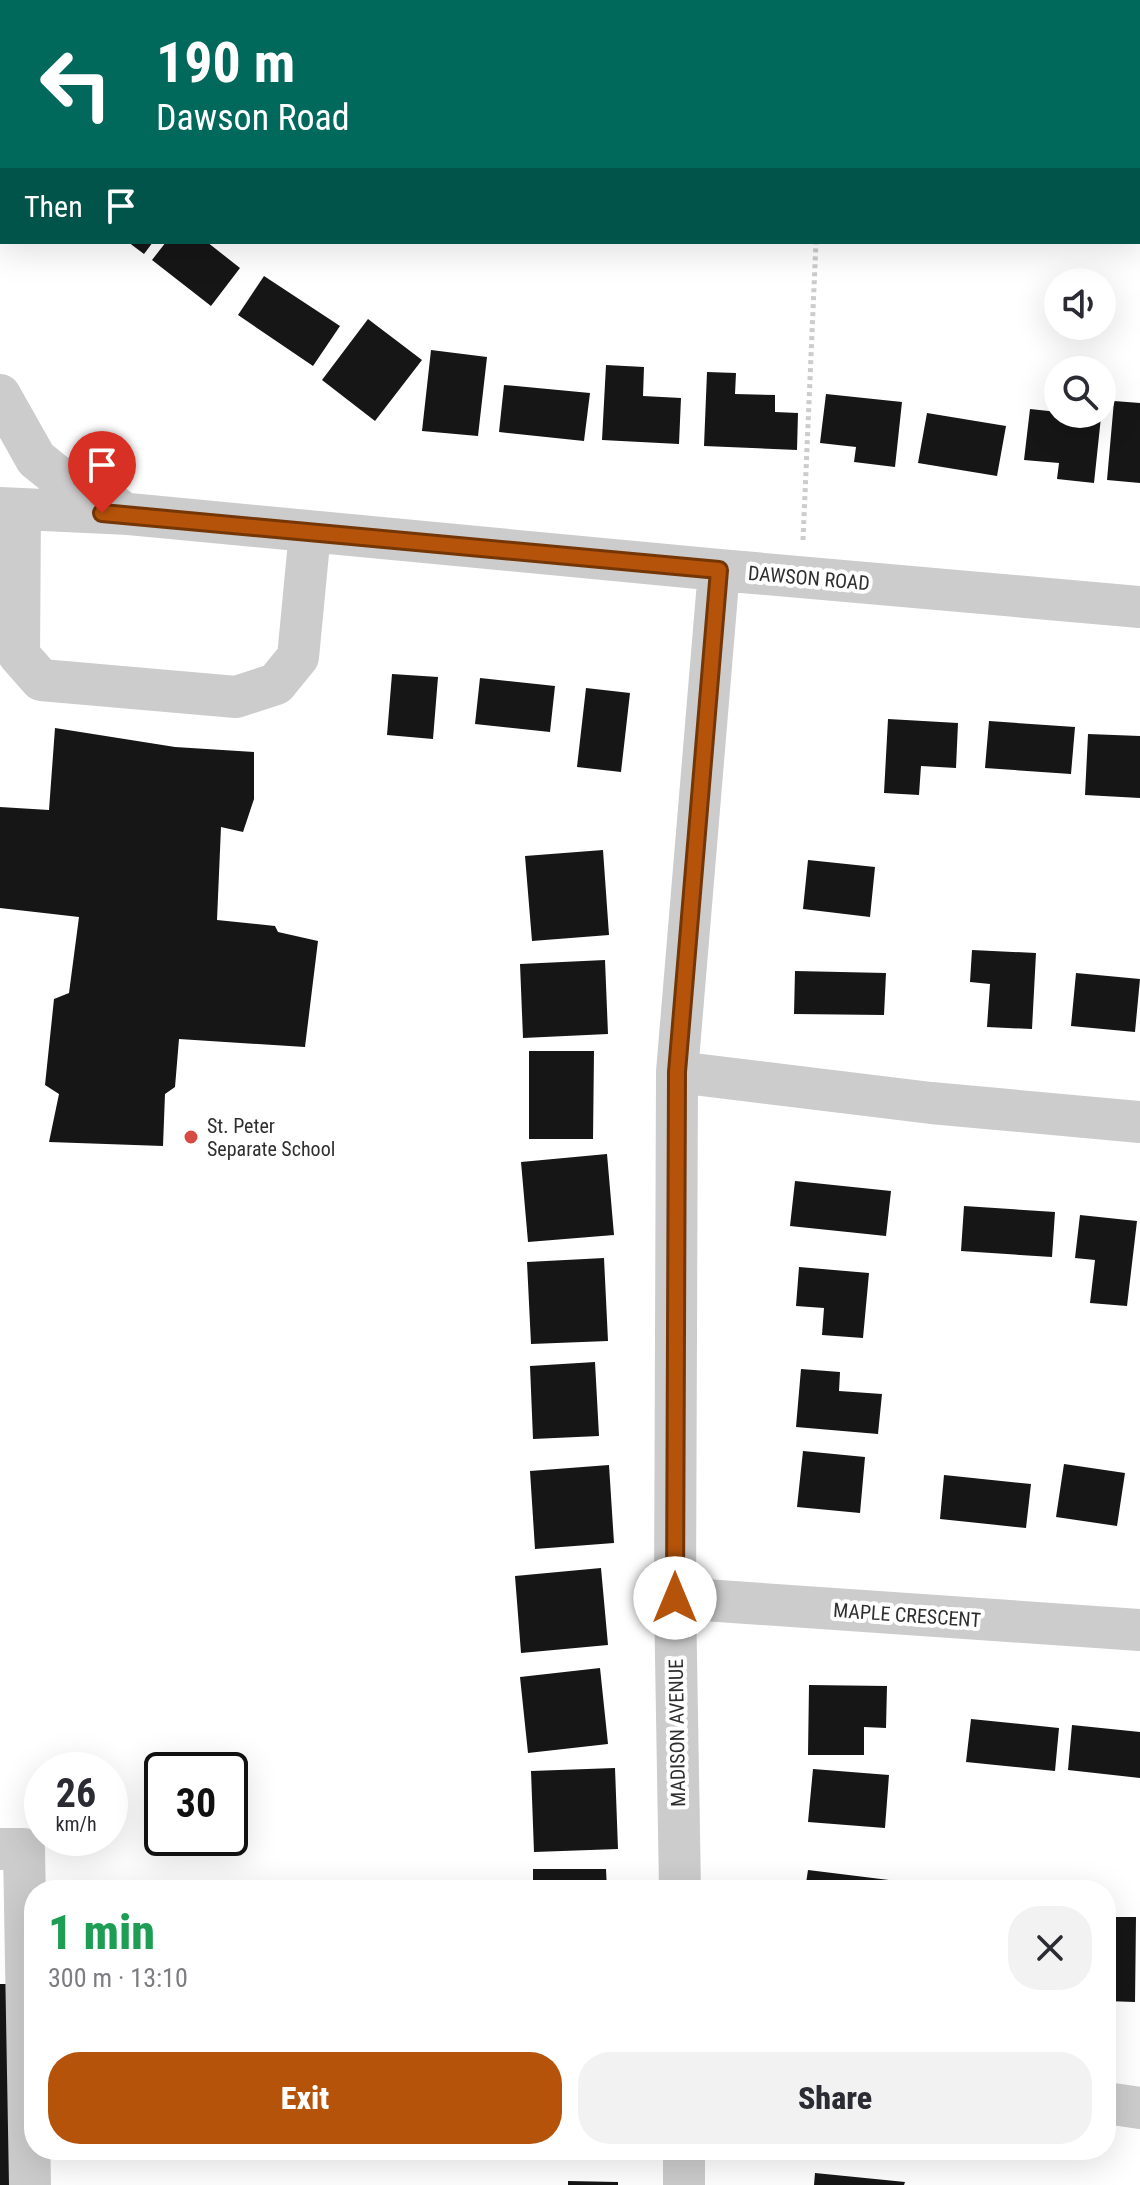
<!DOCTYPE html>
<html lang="en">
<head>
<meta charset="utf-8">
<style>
	body { margin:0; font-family:"Roboto Condensed",sans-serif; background:#f2f2f3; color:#2b2b33; height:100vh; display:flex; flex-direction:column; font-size:30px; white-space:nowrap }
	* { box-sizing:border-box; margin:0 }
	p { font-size:26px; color:#7c7c81 }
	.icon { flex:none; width:44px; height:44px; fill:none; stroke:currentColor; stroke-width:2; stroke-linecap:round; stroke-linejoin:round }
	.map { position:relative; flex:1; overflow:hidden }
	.side { position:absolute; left:24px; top:1880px; width:1092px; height:280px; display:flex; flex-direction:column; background:#fff; border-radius:32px; box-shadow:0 8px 32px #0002 }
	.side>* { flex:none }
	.hud { position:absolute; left:0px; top:0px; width:1140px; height:244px; box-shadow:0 8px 32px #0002; background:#00695c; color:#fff; overflow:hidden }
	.controls { position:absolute; left:1044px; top:268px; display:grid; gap:16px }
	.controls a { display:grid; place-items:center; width:72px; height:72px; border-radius:50%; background:#fff; box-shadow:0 8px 32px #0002; font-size:40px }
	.speed { position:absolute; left:24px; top:1752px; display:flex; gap:16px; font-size:40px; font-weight:700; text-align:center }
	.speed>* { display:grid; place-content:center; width:104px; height:104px; border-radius:50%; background:#fff; box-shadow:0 8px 32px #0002; line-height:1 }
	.speed small { font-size:20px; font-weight:400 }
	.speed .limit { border:4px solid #111; border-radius:12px; background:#fff; color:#111 }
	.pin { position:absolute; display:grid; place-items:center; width:68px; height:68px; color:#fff; margin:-82px -34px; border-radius:50% 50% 50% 0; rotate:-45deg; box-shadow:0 0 8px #0007 }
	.pin .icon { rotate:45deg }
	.me { position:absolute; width:88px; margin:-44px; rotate:0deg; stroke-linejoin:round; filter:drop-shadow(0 0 6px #0008) }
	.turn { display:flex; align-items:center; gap:28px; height:168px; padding:0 24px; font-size:36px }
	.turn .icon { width:104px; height:104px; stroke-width:2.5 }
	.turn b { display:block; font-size:56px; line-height:68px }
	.then { display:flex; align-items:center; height:76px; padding:0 24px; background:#0003; gap:16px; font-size:30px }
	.round { display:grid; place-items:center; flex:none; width:84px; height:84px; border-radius:32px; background:#f2f2f3 }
	.head { display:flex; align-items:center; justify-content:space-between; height:136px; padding:0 24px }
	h1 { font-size:48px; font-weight:800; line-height:60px; color:#1e9e55 }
	.primary-button { display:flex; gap:16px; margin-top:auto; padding:16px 24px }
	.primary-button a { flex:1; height:92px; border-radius:32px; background:#b45309; color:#fff; font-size:32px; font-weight:800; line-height:92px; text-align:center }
	.primary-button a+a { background:#f2f2f3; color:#2b2b33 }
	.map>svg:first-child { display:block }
	.building { fill:#161616 }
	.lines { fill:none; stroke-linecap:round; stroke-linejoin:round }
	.path { stroke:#ccc; stroke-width:5; stroke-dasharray:4 4; stroke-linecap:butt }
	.minor { stroke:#ccc; stroke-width:42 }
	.route-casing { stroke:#753606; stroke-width:20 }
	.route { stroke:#b45309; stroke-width:14 }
	.poi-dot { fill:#d54a42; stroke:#fff; stroke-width:3 }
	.labels { text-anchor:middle; stroke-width:8; stroke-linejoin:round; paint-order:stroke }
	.street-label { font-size:20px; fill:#2f2f2f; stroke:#fff }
	.poi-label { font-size:20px; fill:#2f2f2f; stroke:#fff; text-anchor:start }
</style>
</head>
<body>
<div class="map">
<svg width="1140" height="2185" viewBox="0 0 1140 2185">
	<rect width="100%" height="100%" fill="#fff"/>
	<!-- building -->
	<path class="building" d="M128,242H153L144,254Z
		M166,242H207L240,268L211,306L152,260Z
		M264,276L340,326L313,366L238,315Z
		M368,319L422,360L375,421L322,380Z
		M431,350L487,357L478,436L422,431Z
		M606,365L644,367L643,396L681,398L679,444L602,440Z
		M707,372L736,373L735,394L775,395V412L798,413L797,450L704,446Z
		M504,385L590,393L584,441L499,432Z
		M826,394L902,402L895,467L854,462L856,447L820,443Z
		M1114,401L1140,403V483L1107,480Z
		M1030,409L1058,412V414L1101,417L1094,483L1057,479L1059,463L1024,460Z
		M927,413L1006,426L997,476L918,463Z
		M392,674L438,677L433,739L387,735Z
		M480,678L555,686L550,732L475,724Z
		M586,688L630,693L621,772L577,767Z
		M888,719L958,723L956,768L921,766L919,795L884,793Z
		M989,721L1075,727L1071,774L985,768Z
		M55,728L175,747L254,752V799L243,832L221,827L217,920L275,926L278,932L318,941L305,1047L179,1039L175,1087L165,1094L163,1146L49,1142L59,1094L45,1085L54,999L69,993L79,917L0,908V807L49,810Z
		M1088,734L1140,736V798L1085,795Z
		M603,850L609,935L532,941L525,856Z
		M808,860L875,867L870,917L803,909Z
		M972,950L1036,953L1032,1029L987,1027L990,984L970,982Z
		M605,960L608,1034L523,1038L520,964Z
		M795,971L886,973L884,1015L794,1014Z
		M1076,973L1140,979L1135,1032L1071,1026Z
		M529,1051H594L593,1139H529Z
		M607,1154L614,1235L528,1242L521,1162Z
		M795,1181L891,1191L886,1236L790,1226Z
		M964,1206L1055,1212L1052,1257L961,1251Z
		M1080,1215L1137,1221L1127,1306L1090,1303L1095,1260L1075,1258Z
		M604,1258L608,1341L531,1344L527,1262Z
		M799,1267L869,1273L863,1338L822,1335L824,1308L796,1306Z
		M595,1362L599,1436L533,1439L530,1366Z
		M801,1369L840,1372L839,1391L882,1394L878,1434L796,1427Z
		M803,1451L865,1457L860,1513L797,1507Z
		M1064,1464L1125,1473L1117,1526L1056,1517Z
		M609,1465L614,1543L535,1549L530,1471Z
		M944,1475L1031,1484L1026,1528L940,1519Z
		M601,1568L608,1645L521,1653L515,1576Z
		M600,1668L608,1744L528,1753L520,1677Z
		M809,1685L887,1686L886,1728L864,1727V1755H808Z
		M971,1719L1059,1728L1055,1771L966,1762Z
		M1072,1725L1140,1732V1778L1068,1770Z
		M615,1768L618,1849L534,1852L531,1771Z
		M813,1769L889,1775L885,1828L808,1822Z
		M533,1869H606L607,1890H533Z
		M808,1870L889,1880L888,1890H805Z
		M1106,1917H1136L1135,2002L1106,2001Z
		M0,1984H16L20,2185H0Z
		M546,2150H616V2152L547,2160Z
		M815,2173L905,2182L904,2185H814Z
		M568,2181L618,2182V2185H568Z"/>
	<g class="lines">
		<!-- path -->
		<path class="path" d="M803,540L816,242"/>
		<!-- minor -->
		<path class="minor" d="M462,0L465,2
			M939,2V0
			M0,395L36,459L56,475L117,508
			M0,508L129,514L719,570L1140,607
			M20,509L19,655L41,680L236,697L276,684L298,657L310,532
			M677,1072L931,1103L1140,1122
			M675,1598L1140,1630
			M0,1849H24L30,2185
			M680,1890L675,1598L677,1072L719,570
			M1106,2103L1140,2108
			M684,2150V2185"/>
	</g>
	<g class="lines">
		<defs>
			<path id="route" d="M102,513L719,570L677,1072L675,1598"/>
		</defs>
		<!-- route casing -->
		<use href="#route" class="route-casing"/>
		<!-- route -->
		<use href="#route" class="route"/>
	</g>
	<!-- markers -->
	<circle class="poi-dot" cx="191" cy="1137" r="8"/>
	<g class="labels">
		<!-- street labels -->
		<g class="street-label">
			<text transform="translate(809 578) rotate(5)" y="7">DAWSON ROAD</text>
			<text transform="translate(907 1615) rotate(4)" y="7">MAPLE CRESCENT</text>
			<text transform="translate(677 1733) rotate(-91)" y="7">MADISON AVENUE</text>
		</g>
		<!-- poi labels -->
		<g class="poi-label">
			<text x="207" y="1133">St. Peter<tspan x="207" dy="23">Separate School</tspan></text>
		</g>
	</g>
</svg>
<div class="controls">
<a><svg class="icon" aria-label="sound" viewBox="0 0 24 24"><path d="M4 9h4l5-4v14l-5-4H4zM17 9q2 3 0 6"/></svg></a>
<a><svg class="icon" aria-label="search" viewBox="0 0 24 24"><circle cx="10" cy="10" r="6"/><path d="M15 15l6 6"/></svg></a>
</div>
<div class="speed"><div>26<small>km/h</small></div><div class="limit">30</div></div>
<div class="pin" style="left:102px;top:513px;background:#d93025"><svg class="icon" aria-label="arrive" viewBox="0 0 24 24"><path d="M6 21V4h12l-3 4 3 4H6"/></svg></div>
<svg class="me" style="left:675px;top:1598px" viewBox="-20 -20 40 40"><circle r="19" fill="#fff"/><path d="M0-13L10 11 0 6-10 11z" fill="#b45309"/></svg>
<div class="hud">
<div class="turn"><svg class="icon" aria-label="left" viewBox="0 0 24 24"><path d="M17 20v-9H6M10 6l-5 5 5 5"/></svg><div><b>190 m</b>Dawson Road</div></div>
<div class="then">Then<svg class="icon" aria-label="arrive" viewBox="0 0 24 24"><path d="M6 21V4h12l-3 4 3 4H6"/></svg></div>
</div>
<section class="side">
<div class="head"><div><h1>1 min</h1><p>300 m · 13:10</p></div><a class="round"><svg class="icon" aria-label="close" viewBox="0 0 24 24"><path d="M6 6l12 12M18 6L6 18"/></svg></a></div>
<div class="primary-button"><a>Exit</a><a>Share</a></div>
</section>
</div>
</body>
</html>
